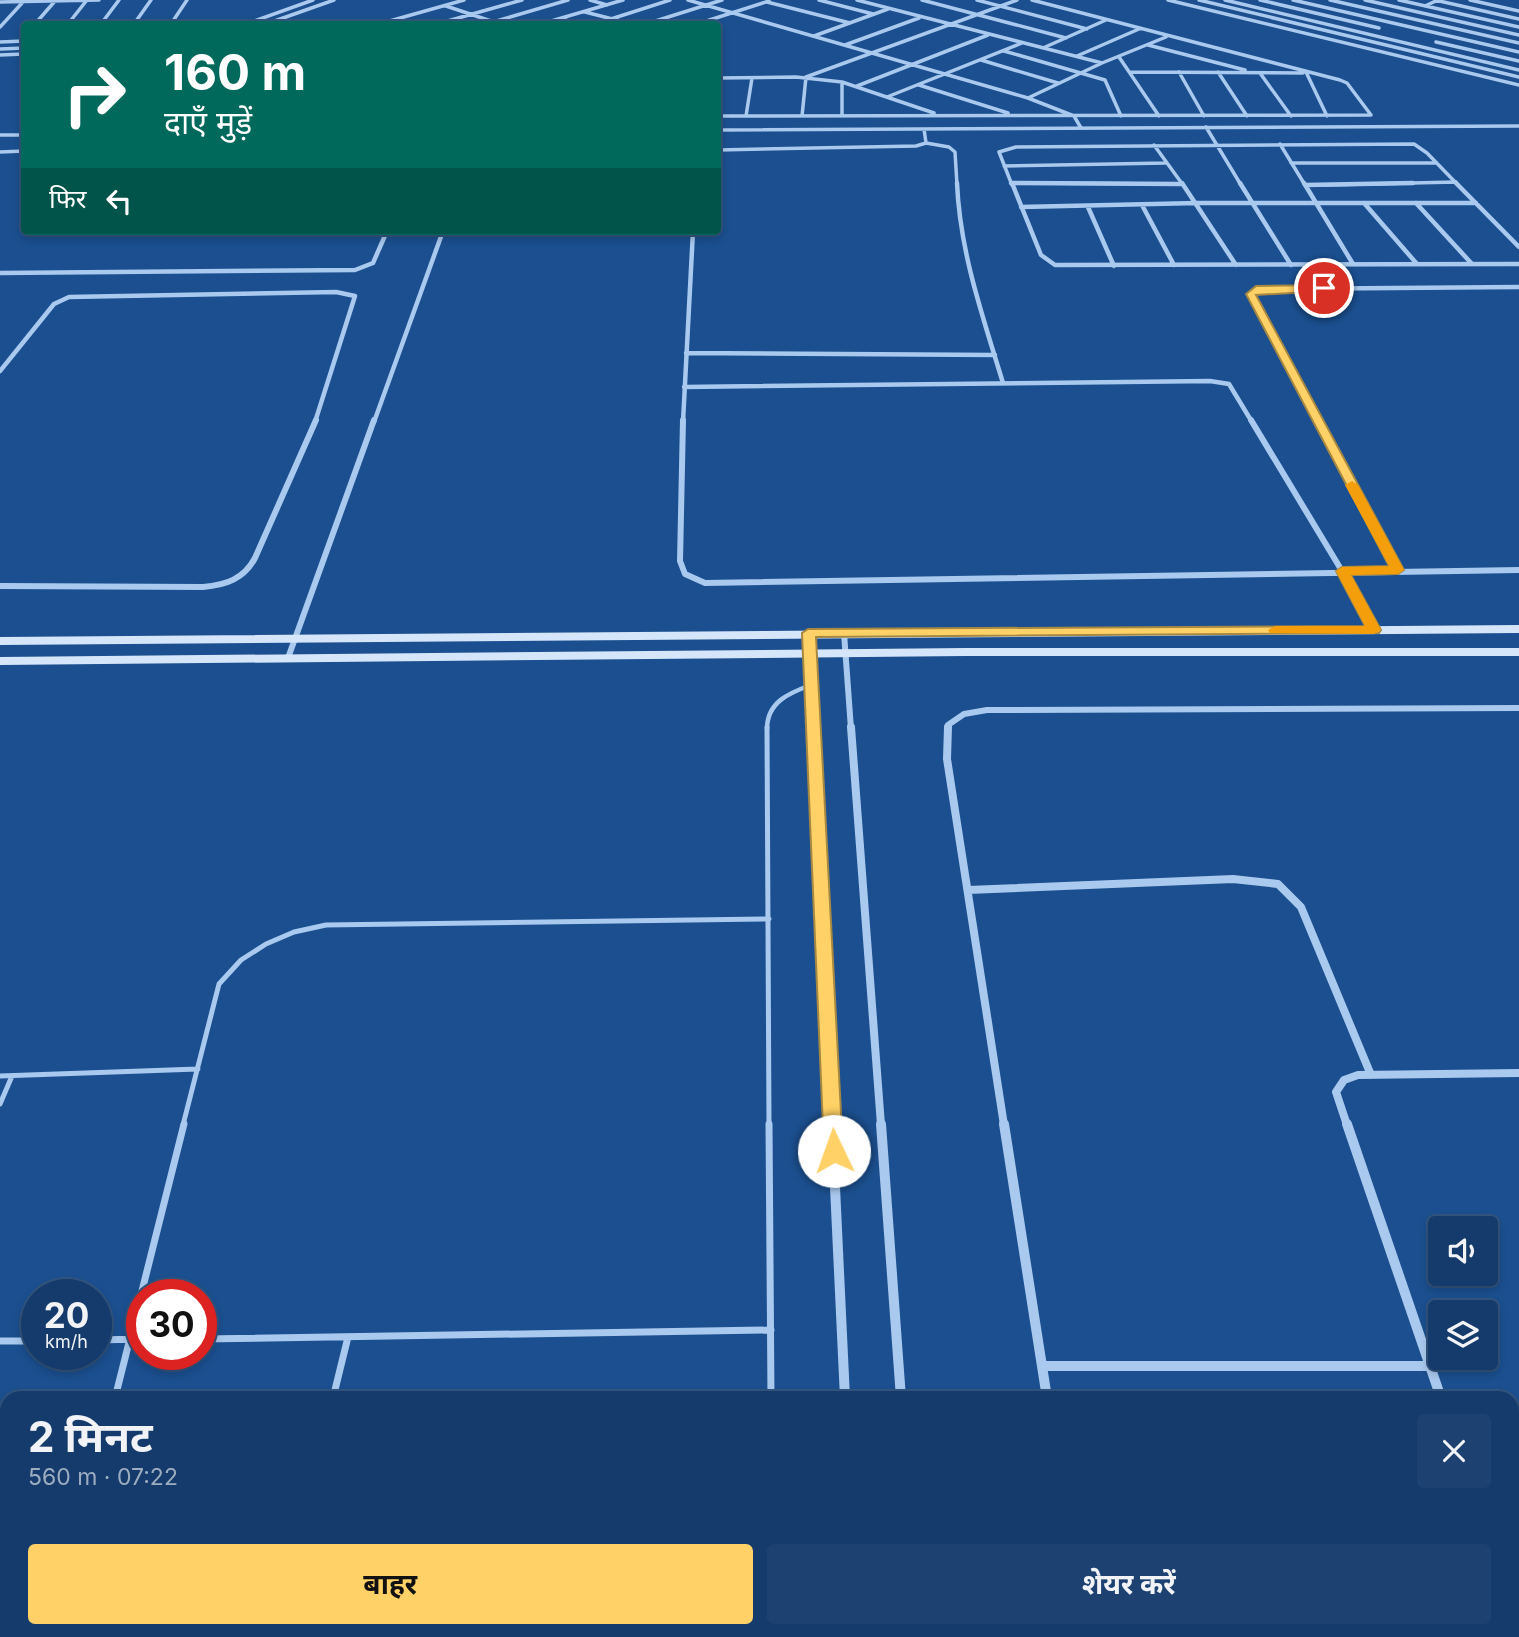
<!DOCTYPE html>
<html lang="hi">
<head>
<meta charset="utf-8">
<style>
	body { margin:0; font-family:Inter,"Noto Sans Devanagari",sans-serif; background:#1d4271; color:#f1f3f6; height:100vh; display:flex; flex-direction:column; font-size:26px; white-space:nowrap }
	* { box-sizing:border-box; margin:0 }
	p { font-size:23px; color:#9dadc1 }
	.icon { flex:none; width:38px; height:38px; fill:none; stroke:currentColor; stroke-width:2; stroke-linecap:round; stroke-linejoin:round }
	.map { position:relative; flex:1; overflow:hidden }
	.side { position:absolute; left:0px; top:1391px; width:1519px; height:247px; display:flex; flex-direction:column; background:#143b6b; border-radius:21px 21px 0 0; box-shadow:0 4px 10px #0003,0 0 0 2px #33557e }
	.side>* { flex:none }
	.banner { position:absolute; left:21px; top:21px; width:700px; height:214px; border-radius:7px; box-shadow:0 4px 10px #0003,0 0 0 2px #33557e; background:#00695c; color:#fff; overflow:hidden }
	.controls { position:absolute; left:1428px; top:1216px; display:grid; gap:14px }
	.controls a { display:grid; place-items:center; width:70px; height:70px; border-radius:7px; background:#143b6b; box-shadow:0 4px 10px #0003,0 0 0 2px #33557e; font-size:35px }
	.speed { position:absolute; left:21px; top:1279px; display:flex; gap:14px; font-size:35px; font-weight:700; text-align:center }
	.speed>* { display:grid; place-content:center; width:91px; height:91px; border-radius:50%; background:#143b6b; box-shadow:0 4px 10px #0003,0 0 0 2px #33557e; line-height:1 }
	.speed small { font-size:18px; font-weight:400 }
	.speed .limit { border:10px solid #d22; background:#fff; color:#111 }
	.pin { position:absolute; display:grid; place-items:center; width:60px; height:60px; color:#fff; margin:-30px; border:4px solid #fff; border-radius:50%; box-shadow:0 2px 7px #0007 }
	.me { position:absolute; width:77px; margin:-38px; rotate:357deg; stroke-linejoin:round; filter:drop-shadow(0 0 5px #0008) }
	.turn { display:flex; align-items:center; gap:24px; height:147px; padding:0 28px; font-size:32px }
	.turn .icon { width:91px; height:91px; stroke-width:2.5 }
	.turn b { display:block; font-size:49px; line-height:60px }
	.then { display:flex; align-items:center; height:66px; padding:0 28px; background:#0003; gap:14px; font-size:26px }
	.round { display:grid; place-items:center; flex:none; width:74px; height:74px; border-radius:7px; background:#1d4271 }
	.overview { display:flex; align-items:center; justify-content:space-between; height:119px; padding:0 28px }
	h1 { font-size:42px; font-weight:700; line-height:52px }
	.cta { display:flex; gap:14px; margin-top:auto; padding:14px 28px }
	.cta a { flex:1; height:80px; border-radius:7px; background:#ffd166; color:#111; font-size:28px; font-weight:700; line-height:80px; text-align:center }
	.cta a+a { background:#1d4271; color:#f1f3f6 }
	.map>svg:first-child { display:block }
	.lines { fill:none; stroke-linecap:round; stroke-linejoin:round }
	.lane-far2 { stroke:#a9c9ee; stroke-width:4.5 }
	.lane-far1 { stroke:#a9c9ee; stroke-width:5 }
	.lane { stroke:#a9c9ee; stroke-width:7 }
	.street-far4 { stroke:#a9c9ee; stroke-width:3.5 }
	.street-far3 { stroke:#a9c9ee; stroke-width:4.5 }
	.street-far2 { stroke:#a9c9ee; stroke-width:6 }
	.street-far1 { stroke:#a9c9ee; stroke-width:8 }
	.street { stroke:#a9c9ee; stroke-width:10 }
	.secondary { fill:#d6e6fa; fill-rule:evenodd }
	.route { fill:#ffd166; stroke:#a68842; stroke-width:2 }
	.slow { fill:#f59e0b }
</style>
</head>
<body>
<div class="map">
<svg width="1519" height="1637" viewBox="0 0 1519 1637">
	<rect width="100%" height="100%" fill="#1b4f8f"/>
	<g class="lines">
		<!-- lane-far2 -->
		<path class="lane-far2" d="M767,729C767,702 789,693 811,685"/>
		<!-- lane-far1 -->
		<path class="lane-far1" d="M767,727L769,1125
			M0,1076L198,1069
			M0,1104L12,1076
			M183,1125L219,984L241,960L266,944L294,932L326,925L769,919"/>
		<!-- lane -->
		<path class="lane" d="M769,1124L771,1398
			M201,1339L771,1330
			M96,1340L142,1339
			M0,1341H37
			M115,1398L184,1124
			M333,1398L348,1337
			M773,1631V1637
			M56,1637L57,1631
			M275,1637L276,1631"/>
		<!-- street-far4 -->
		<path class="street-far4" d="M590,0L607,5
			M688,0L1028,98L1074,116L1081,128
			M819,0L873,14
			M857,0L1102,63L1166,37
			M922,0L1066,38
			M977,0L1087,29
			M1168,0L1519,85
			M1199,0L1519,77
			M1225,0L1519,70
			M1260,0L1379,28
			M1293,0L1519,52
			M1330,0L1519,43
			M1365,0L1519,35
			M1399,0L1519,27
			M1435,0L1519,19
			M1470,0L1519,11
			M0,2L99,0
			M767,2L850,23
			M446,6L494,22
			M1425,6L1438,0
			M585,12L632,24
			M561,19L580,24
			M611,19L670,0
			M35,24L55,1
			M68,24L87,0
			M101,24L119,0
			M134,24L151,0
			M171,24L187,0
			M246,24L313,0
			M266,24L334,0
			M379,24L464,0
			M437,24L522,0
			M486,24L568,0
			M541,24L623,0
			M646,24L722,0
			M697,24L769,1
			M0,27L23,2
			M814,36L888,9
			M0,42L24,41
			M1436,42L1519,61
			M845,45L919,18
			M1148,45L1245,70
			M1043,48L1106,20
			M0,49L24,48
			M1004,51L1105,80L1121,116
			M0,55L24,54
			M1077,56L1139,29
			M1119,57L1159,116
			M981,60L1058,83
			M1129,72L1303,73
			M1179,72L1204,116
			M1218,72L1247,116
			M1306,72L1327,116
			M1260,73L1291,116
			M718,78L796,77L842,82L934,113
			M842,82V116
			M919,85L1008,113
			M857,86L988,35
			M887,97L1022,43
			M1028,98L1102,63
			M718,116L1371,115L1347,83L1340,80L1032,0
			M746,116L752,78
			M802,116L806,77L1017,0
			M1206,127L1241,185
			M718,130L1519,126
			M0,135H24
			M926,143L949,147L955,152L957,185
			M1280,144L1305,185
			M1154,145L1183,185
			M718,150L916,146L926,143L924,129
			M0,152L24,151
			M1291,163H1437
			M1004,166L1166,163
			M1011,183L1181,184
			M1012,185L999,152L1016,147L1414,144L1427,153L1458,185
			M1324,185L1456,182"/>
		<!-- street-far3 -->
		<path class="street-far3" d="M957,183C960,253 983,317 1003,383
			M1011,183L1181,184
			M1012,183L1041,255L1055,265L1519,264
			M1182,183L1236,265
			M1240,183L1291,265
			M1304,183L1353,264
			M1456,183L1519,247
			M1305,185L1413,183
			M1364,203L1417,264
			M1416,203L1472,264
			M1142,205L1174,265
			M1021,207L1197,203H1476
			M1088,207L1114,266
			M0,273L355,270L373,263L387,231
			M686,353L995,355
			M0,371L54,304L69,297L336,292L355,296L315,422
			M684,387L1210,381L1229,384L1252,422
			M374,422L443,231
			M683,422L693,231
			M1319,422L1251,294L1257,289L1519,287"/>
		<!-- street-far2 -->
		<path class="street-far2" d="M683,420L680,561L685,574L705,583L1519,570
			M1251,420L1342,571L1374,630
			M1318,420L1398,570
			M0,586L203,587C226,585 244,579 255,558L316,420
			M809,633L814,729
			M844,633L851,729
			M288,658L374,420
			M947,729L948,725L964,714L987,710L1519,708"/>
		<!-- street-far1 -->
		<path class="street-far1" d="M813,727L832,1125
			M851,727L881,1125
			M948,727L947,759L1004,1125
			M968,890L1233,879L1278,884L1301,907L1371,1075
			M1347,1125L1336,1092L1344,1080L1358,1075L1519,1073"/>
		<!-- street -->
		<path class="street" d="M832,1124L845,1398
			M881,1124L901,1398
			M1004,1124L1047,1398
			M1347,1124L1441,1398
			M1042,1366H1430
			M1512,1510L1519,1512
			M856,1631L857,1637
			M919,1631V1637
			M1083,1631L1084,1637"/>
		<!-- secondary -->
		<path class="secondary" d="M1519,625V633L0,645V637Z
			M966,648H1519V656H966L0,665V657Z"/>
	</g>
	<!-- route -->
	<path class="route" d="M1324,285L1327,286V291L1256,295L1404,570L1398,574L1351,575L1381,630L1379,633L816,637L843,1151L840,1157L834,1160L827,1157L824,1151L802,633L808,629L1365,626L1336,571L1342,567L1389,566L1246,294L1256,286Z"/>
	<!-- slow -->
	<path class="slow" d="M1352,481L1358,485L1404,570L1398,574L1351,575L1381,630L1374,634L1270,633L1268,630L1275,626H1365L1336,571L1342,567L1389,566L1345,485Z"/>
</svg>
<div class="controls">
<a><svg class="icon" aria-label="sound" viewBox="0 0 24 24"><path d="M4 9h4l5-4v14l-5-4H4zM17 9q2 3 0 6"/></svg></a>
<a><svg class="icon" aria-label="layers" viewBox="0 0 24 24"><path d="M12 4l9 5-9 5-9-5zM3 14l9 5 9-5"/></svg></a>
</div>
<div class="speed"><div>20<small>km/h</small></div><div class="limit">30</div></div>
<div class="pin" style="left:1324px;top:288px;background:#d93025"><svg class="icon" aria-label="arrive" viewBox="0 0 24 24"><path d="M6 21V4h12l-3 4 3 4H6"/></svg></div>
<svg class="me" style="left:834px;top:1151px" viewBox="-20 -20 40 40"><circle r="19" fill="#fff"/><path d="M0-13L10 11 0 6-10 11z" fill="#ffd166"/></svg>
<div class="banner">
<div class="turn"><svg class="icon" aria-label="right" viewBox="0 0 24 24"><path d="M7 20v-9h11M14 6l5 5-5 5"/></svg><div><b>160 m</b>दाएँ मुड़ें</div></div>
<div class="then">फिर<svg class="icon" aria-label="left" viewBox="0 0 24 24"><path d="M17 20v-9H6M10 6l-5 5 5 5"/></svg></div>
</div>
<section class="side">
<div class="overview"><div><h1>2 मिनट</h1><p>560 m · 07:22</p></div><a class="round"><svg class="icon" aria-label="close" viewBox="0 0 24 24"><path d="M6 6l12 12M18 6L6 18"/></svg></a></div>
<div class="cta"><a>बाहर</a><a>शेयर करें</a></div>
</section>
</div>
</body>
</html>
